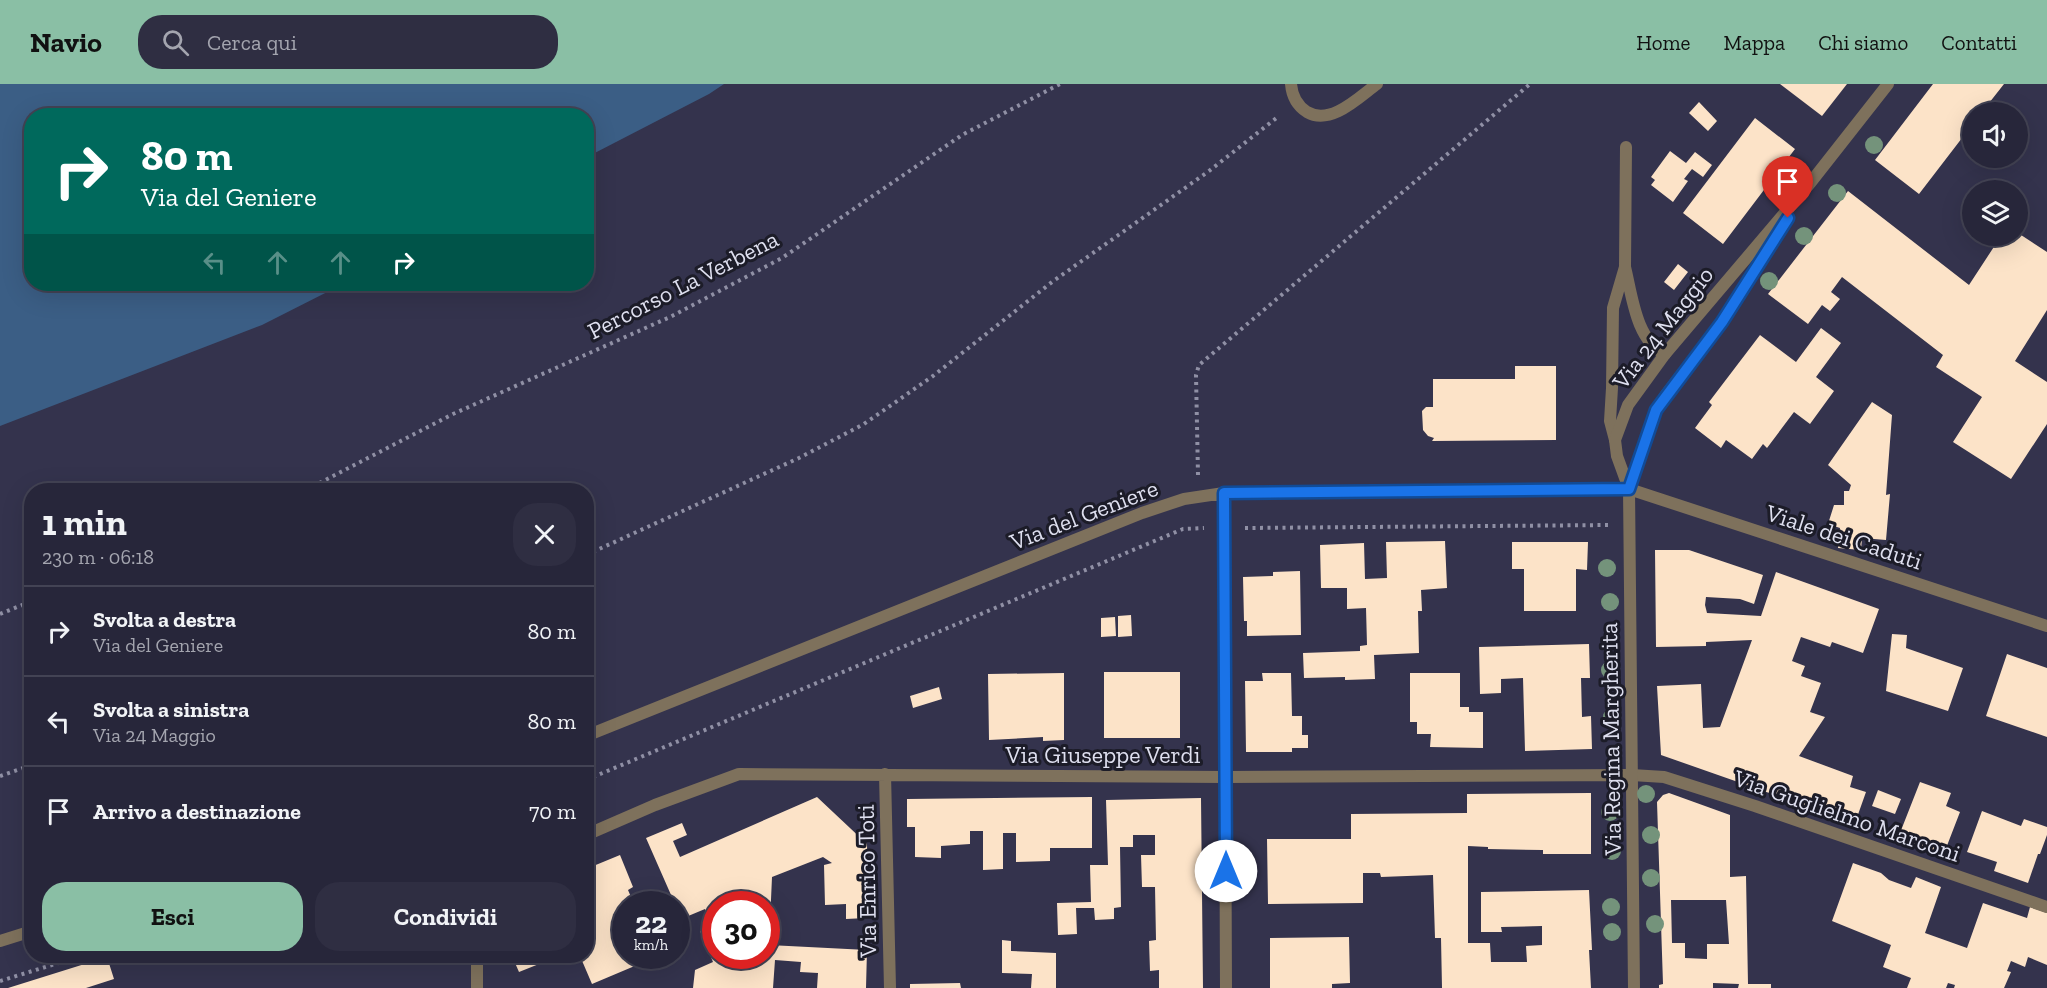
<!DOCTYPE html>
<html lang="it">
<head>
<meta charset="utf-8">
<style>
	body { margin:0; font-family:"Zilla Slab",serif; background:#2f2e42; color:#f1f3f6; height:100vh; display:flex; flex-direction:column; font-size:22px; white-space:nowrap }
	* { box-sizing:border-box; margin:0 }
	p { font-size:20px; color:#a4a5af }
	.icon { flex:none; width:33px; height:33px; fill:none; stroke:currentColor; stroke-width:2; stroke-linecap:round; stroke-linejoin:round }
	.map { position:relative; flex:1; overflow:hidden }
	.drawer { position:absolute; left:24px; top:399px; width:570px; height:480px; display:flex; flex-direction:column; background:#27263a; border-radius:24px; box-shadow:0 6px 24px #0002,0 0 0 2px #434354 }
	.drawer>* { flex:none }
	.guide { position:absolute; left:24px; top:24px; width:570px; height:183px; border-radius:24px; box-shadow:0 6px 24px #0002,0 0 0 2px #434354; background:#00695c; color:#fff; overflow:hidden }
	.buttons { position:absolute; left:1962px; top:18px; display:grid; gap:12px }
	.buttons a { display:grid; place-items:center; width:66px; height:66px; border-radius:50%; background:#27263a; box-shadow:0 6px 24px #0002,0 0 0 2px #434354; font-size:30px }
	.speed { position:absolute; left:612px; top:807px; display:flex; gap:12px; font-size:30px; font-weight:700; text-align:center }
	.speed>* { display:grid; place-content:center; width:78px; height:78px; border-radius:50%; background:#27263a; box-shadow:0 6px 24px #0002,0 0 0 2px #434354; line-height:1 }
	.speed small { font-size:15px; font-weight:400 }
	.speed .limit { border:9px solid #d22; background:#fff; color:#111 }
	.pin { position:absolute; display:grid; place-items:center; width:51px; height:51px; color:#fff; margin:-62px -26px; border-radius:50% 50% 50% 0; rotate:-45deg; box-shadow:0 0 6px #0007 }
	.pin .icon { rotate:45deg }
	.me { position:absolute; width:66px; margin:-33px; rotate:0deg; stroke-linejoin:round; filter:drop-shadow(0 0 4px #0008) }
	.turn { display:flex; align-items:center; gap:21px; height:126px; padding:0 18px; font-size:27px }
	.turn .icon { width:78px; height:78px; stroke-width:2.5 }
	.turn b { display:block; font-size:42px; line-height:51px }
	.lanes { display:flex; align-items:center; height:57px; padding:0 18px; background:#0003; justify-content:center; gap:30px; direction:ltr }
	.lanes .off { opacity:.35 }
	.round { display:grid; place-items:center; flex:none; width:63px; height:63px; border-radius:24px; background:#2f2e42 }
	.headline { display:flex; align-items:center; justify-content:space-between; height:102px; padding:0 18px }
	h1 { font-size:36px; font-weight:700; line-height:45px }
	.cta { display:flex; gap:12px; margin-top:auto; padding:12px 18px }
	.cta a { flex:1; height:69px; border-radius:24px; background:#8abfa5; color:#111; font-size:24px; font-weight:700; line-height:69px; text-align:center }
	.cta a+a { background:#2f2e42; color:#f1f3f6 }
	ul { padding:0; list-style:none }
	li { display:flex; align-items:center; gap:18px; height:90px; padding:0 18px; border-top:2px solid #434354 }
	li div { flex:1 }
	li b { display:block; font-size:22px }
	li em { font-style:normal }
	header { display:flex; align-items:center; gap:36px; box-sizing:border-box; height:84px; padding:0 30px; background:#8abfa5; color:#111 }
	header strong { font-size:28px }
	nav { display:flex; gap:33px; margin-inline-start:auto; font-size:21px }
	.search { width:420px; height:54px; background:#2f2e42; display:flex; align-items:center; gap:15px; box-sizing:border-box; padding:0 21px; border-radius:24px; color:#a4a5af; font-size:22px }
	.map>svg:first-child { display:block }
	.water { fill:#3b5e85 }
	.building { fill:#fce3c8; fill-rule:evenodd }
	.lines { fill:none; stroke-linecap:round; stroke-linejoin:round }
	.path { stroke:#9090a5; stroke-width:4; stroke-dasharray:3 4.5; stroke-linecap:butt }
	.service { stroke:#7e715c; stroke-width:12 }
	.minor { stroke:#7e715c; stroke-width:12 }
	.tertiary { stroke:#7e715c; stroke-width:12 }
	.tree { fill:#74937b }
	.route-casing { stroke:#114b97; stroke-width:15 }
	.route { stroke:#1a73e8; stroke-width:10 }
	.labels { text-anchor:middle; stroke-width:6; stroke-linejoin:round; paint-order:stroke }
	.street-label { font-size:24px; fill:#dedfef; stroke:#1c1c28 }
</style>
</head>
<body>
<header>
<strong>Navio</strong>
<div class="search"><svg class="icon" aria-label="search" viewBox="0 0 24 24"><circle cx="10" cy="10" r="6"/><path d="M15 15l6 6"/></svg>Cerca qui</div>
<nav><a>Home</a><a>Mappa</a><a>Chi siamo</a><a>Contatti</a></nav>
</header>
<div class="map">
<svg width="2047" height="904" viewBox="0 0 2047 904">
	<rect width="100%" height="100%" fill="#34334d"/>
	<!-- water -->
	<path class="water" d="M0,0H724L709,10L587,73L586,32H32V200H343L262,241L0,342Z"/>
	<!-- building -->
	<path class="building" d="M1780,0H1847L1822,32Z
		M1933,0H2004L1982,28H1972V41L1919,110L1875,76Z
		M1699,18L1717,37L1708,47L1689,29Z
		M1755,34L1795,65L1723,160L1683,129Z
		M1670,67L1686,79L1695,68L1712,81L1703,93L1692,85L1684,95L1688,97L1673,118L1651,101L1655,96L1651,93Z
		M1848,107L1969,201L2001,152L2012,157L2018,149L2047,168V226L2015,277L2047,298V340L2011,395L1953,358L1982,313L1936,283L1943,271L1842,193L1831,208L1840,215L1830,227L1822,221L1808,240L1768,210Z
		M1678,180L1688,188L1674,206L1664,198Z
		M1821,244L1841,259L1816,293L1834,307L1810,340L1794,328L1767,364L1763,360L1752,375L1726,356L1721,364L1695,344L1712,321L1709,318L1760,251L1796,278Z
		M1515,282H1556V356L1432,357L1434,354L1428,352L1423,346L1422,327L1426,323H1433V295H1515Z
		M1872,318L1892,331L1886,411L1890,410L1886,456L1862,454L1861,466L1838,464L1840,444L1828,440L1834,421H1844V407H1849L1851,401L1828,381Z
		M1445,457L1447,504L1421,506L1422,527H1418L1419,569L1374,571L1375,595L1345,596V593L1304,594L1303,569L1360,567V562L1367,561L1366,524L1347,525V504H1321L1320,461L1364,459L1365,495L1387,494L1386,458Z
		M1512,458H1588L1587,486L1576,485V527H1524V485H1512Z
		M1655,466H1689L1763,491L1754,520L1740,515L1706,513L1705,521L1707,529L1761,532L1776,488L1879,525L1863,569L1832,558L1830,563L1801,553L1792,577L1805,582L1801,592L1821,599L1810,628L1825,633L1799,672L1853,692L1850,703L1866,708L1855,739L1661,671L1657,602L1701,600L1703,644L1720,643L1752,556L1706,558V562L1656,563Z
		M1300,487L1301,551L1247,552V537H1244L1243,493L1273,492V488Z
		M1131,531L1132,552L1118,553V532Z
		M1115,533L1116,552L1101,553V534Z
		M1892,550L1907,551L1906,564L1963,584L1948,627L1886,607Z
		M1589,560L1590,594H1581L1582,633L1591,632L1592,665L1525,667L1523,594L1501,595V609L1480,610L1479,563Z
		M2007,570L2047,584V653L1986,632Z
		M1104,588H1180V654H1104Z
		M1064,589V656L1043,657V653L989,656L988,590Z
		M1262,589H1291L1292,632H1302V651H1308V664H1292V668H1246L1245,597H1263Z
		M1410,589H1460V623H1469V628H1483V664L1430,663L1431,650H1417V638H1410Z
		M939,603L942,615L913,624L910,612Z
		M1920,698L1951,709L1946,722L1960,728L1943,772L1898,754Z
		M1878,706L1901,715L1895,730L1872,722Z
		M1591,709V770H1543V766L1488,765V763L1468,762V859H1490L1491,878H1527L1526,862L1542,861V842L1501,843L1502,848H1481V808L1589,806L1592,866H1589L1591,904H1442L1441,854H1435L1433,791L1381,793L1380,789H1363V819L1268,820L1267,755H1351V730L1467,729V710Z
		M1669,709L1730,731V793L1746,792L1748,900H1771V904H1738L1739,900L1713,899V904H1659V901L1663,900L1657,718L1663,711ZM1671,816H1726L1729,860H1707V875L1685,874V859H1672Z
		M817,713L867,760L868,820H865L866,834L846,835V820L825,821L824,781L832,779L823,773L772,793L769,861L867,866L866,904H817L818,889L800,888L801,878L775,876L773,904H693L695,886L713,878L700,847L712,842L705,825L681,835L676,820H675L646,754L682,739L687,751L673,757L680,773ZM716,820H766V872H716Z
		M1092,713V764H1050V777L1016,778V749H1003V785L983,786V747H970V760L941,762V774L915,773V743H907V715Z
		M1201,714L1203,904H1159V886L1150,887L1149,857L1156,856L1155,803H1142L1141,771H1155V751H1133V763H1120L1121,823L1114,824V835L1095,836L1094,824H1076L1077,850L1058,851L1057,819L1091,818L1090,781H1108L1106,716Z
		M1982,727L2021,742L2024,735L2047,743V751L2040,770H2038L2028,799L1994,787L1997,778L1967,768Z
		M620,771L633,803L628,806L634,820H626V872H655L656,873L592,900L580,872H586V785Z
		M1853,779L1881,789L1889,796L1911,804L1916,793L1941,803L1925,849L1967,864L1983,819L2027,834L2030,823L2047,829V881L2028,873L2025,883L2011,877L2007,887L2011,888L2004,904H1954L1955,901L1948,899L1946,904H1907L1911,894L1883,883L1891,861L1832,837Z
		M1349,853L1350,899L1332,900V904H1270V854Z
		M1002,856L1011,857V867L1056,869V904H1031L1032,890L1002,889Z
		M512,872H559L519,888Z
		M107,873L114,895L86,904H8Z
		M960,899L961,904H910V900Z"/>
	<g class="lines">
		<!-- path -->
		<path class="path" d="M1198,391L1196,291L1199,281L1530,0
			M306,406L453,330L670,233L782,174L962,51L1060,0
			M1245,444L1609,441
			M586,471L799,374L864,340L933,292L1052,198L1209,87L1279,32
			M0,530L32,517
			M0,692L32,681
			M586,696L1183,445L1204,444
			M0,897L81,872"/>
		<!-- service -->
		<path class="service" d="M1291,0C1292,12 1296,21 1307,28C1331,42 1359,13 1377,0
			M1625,183L1626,63
			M1615,356L1610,337L1612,304L1613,224L1625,183C1632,211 1636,257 1665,270"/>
		<!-- minor -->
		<path class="minor" d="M1224,409L1226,904
			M586,652L1142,429L1184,415L1224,409L1629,405
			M885,690L890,904
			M586,751L655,721L739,690L1226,693L1632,691L1664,693L1755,722L2047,823
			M0,857L32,847
			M477,904V872"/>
		<!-- tertiary -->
		<path class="tertiary" d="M1629,405L2047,542
			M1629,405L1656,326L1665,312L1722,238L1788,135
			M1634,904L1629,405L1617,372L1615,356L1628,321L1665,270L1811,98L1888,0"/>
	</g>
	<!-- trees -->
	<g class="tree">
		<circle cx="1874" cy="61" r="9"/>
		<circle cx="1837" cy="109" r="9"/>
		<circle cx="1804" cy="152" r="9"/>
		<circle cx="1769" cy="197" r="9"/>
		<circle cx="1607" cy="484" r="9"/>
		<circle cx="1610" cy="518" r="9"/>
		<circle cx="1610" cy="586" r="9"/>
		<circle cx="1612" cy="633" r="9"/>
		<circle cx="1646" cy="710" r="9"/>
		<circle cx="1610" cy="728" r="9"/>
		<circle cx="1651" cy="751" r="9"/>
		<circle cx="1612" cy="767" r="9"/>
		<circle cx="1651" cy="794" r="9"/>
		<circle cx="1611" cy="823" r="9"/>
		<circle cx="1655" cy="840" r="9"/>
		<circle cx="1612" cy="848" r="9"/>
	</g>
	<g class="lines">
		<defs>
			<path id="route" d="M1226,787L1224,409L1629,405L1656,326L1722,238L1788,134"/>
		</defs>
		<!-- route casing -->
		<use href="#route" class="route-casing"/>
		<!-- route -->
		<use href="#route" class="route"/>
	</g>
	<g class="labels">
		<!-- street labels -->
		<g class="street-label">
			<text transform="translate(683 201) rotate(-27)" y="8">Percorso La Verbena</text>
			<text transform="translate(1663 244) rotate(-52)" y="8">Via 24 Maggio</text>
			<text transform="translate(1084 431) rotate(-21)" y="8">Via del Geniere</text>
			<text transform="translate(1844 453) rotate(18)" y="8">Viale dei Caduti</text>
			<text transform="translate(1611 655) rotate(-91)" y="8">Via Regina Margherita</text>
			<text x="1103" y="679">Via Giuseppe Verdi</text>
			<text transform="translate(1847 732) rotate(19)" y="8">Via Guglielmo Marconi</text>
			<text transform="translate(867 797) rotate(-91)" y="8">Via Enrico Toti</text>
		</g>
	</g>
</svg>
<div class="buttons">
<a><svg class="icon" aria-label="sound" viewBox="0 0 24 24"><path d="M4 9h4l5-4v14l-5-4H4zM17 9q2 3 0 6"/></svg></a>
<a><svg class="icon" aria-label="layers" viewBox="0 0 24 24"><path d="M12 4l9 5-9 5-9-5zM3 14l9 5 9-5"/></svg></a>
</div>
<div class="speed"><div>22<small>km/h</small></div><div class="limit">30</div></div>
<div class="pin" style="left:1788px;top:134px;background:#d93025"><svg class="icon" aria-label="arrive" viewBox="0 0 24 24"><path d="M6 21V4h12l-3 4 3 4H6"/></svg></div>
<svg class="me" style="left:1226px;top:787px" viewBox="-20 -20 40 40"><circle r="19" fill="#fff"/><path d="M0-13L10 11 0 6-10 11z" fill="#1a73e8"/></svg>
<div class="guide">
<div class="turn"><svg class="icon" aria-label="right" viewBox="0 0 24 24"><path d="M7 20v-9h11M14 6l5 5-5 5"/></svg><div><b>80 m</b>Via del Geniere</div></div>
<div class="lanes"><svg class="icon off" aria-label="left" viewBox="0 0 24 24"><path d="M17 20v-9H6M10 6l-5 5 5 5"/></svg><svg class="icon off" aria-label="ahead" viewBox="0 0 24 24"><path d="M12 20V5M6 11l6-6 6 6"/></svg><svg class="icon off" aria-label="ahead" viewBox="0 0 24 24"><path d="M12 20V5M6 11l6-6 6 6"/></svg><svg class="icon" aria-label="right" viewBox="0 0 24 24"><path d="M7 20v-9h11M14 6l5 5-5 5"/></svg></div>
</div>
<section class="drawer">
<div class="headline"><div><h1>1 min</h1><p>230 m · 06:18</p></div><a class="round"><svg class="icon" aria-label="close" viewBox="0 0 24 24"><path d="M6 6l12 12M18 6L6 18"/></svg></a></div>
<ul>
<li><svg class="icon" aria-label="right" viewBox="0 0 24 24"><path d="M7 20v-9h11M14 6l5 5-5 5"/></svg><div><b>Svolta a destra</b><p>Via del Geniere</p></div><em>80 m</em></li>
<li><svg class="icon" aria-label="left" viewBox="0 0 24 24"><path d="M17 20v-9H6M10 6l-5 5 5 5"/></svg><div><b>Svolta a sinistra</b><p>Via 24 Maggio</p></div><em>80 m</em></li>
<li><svg class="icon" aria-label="arrive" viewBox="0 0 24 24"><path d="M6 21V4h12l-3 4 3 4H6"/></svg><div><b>Arrivo a destinazione</b></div><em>70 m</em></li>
</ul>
<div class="cta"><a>Esci</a><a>Condividi</a></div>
</section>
</div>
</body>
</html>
